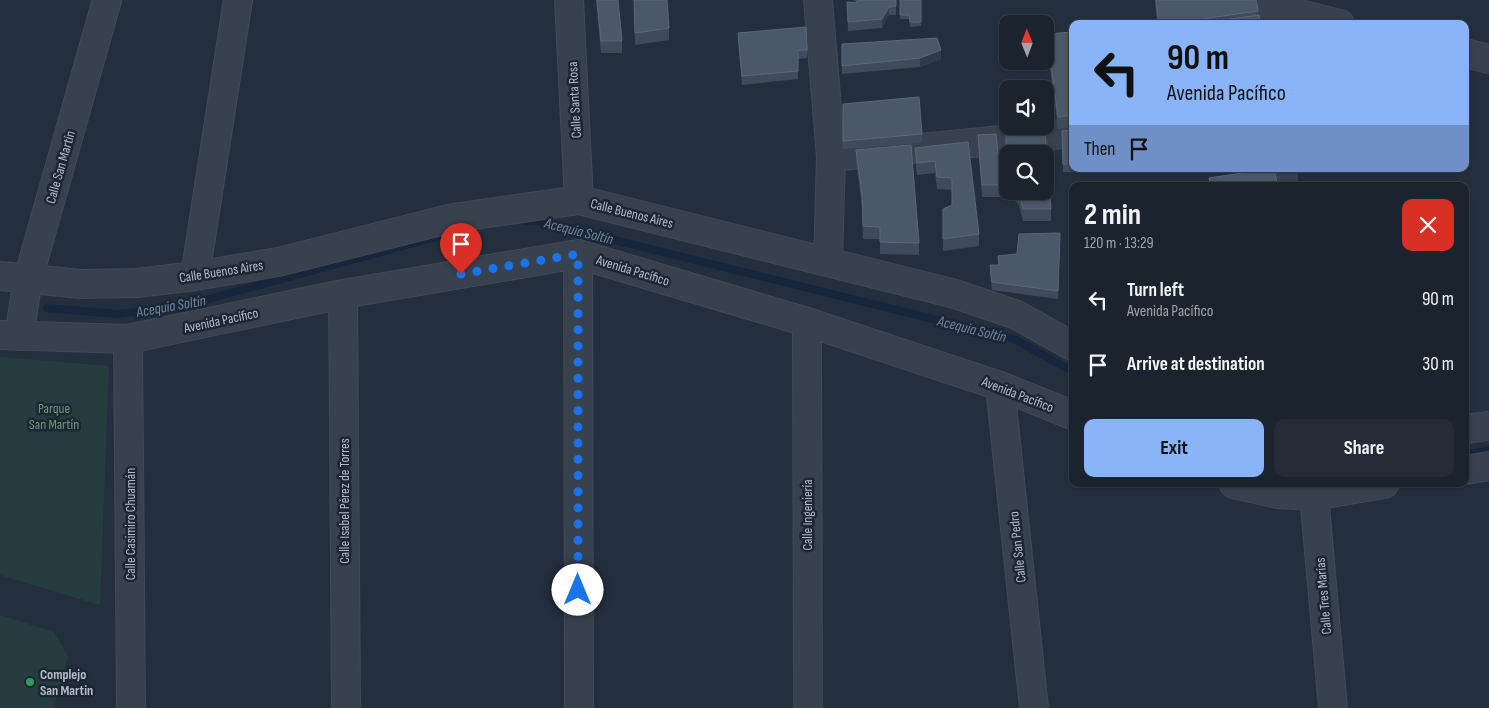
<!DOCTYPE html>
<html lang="en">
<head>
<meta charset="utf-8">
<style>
	body { margin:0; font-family:"Sofia Sans Condensed",sans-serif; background:#242b36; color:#f1f3f6; height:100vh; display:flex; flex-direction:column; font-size:19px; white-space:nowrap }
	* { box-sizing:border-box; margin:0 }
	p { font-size:16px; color:#a0a4aa }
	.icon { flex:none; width:28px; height:28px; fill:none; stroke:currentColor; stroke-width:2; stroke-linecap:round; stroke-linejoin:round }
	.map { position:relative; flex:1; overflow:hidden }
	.drawer { position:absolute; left:1069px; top:182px; width:400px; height:305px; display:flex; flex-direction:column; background:#1b232e; border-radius:10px; box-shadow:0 1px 4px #0004,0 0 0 1px #39404a }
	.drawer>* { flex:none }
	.guide { position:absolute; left:1069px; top:20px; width:400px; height:152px; border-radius:10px; box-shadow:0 1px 4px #0004,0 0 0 1px #39404a; background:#8ab4f8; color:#111; overflow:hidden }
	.needle { width:32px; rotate:359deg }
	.tools { position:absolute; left:999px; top:15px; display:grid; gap:10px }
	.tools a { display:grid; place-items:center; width:55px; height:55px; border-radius:10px; background:#1b232e; box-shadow:0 1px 4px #0004,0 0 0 1px #39404a; font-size:25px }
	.pin { position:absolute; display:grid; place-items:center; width:42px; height:42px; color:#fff; margin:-51px -21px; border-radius:50% 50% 50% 0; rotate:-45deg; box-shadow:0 0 5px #0007 }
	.pin .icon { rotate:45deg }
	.me { position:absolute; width:55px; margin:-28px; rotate:0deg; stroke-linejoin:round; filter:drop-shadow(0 0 4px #0008) }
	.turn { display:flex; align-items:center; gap:18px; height:105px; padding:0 15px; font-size:22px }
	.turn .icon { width:65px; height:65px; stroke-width:2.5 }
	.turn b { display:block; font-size:35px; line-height:42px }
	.then { display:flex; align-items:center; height:48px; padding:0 15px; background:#0003; gap:10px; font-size:19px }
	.round { display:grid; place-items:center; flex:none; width:52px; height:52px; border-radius:10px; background:#242b36 }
	.overview { display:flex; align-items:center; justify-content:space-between; height:85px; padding:0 15px }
	h1 { font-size:30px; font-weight:700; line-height:38px }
	.button { display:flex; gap:10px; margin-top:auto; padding:10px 15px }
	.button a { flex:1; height:58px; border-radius:10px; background:#8ab4f8; color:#111; font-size:20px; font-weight:700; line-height:58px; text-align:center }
	.button a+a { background:#242b36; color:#f1f3f6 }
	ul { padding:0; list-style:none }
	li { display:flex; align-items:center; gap:15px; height:65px; padding:0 15px }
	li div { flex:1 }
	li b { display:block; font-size:19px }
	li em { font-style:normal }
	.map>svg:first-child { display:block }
	.green { fill:#263c3f }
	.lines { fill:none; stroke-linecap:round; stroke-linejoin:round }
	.stream { stroke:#17263c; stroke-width:8 }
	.minor-casing { stroke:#414a57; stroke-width:30 }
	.minor { stroke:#38414e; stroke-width:28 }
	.wall { fill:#3f4b5c }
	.shaded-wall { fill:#2f3b4b }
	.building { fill:#4b5868; stroke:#5c6777 }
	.route { stroke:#1a73e8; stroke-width:9; stroke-dasharray:0 16.2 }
	.leisure-dot { fill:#2e9e5b; stroke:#1d2633; stroke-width:2 }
	.labels { text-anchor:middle; stroke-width:5; stroke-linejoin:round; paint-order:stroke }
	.street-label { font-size:14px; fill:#b4bcc9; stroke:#1d2633 }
	.park-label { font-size:14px; fill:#6b9a76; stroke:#1d2633 }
	.poi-label { font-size:14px; font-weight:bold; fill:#b4bcc9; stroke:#1d2633; text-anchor:start }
	.water-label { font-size:15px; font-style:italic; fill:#6d86a8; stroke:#1d2633 }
</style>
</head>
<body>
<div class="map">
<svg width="1489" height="708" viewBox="0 0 1489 708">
	<rect width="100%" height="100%" fill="#242f3e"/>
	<!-- green -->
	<path class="green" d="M0,357L109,366L100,605L0,575Z
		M0,615L54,632L68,657L54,708H0Z"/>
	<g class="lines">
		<!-- stream -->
		<path class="stream" d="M525,221L533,220L1014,339L1072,371
			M47,308L118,314L179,307L447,234
			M1465,455L1489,450"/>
		<defs>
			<path id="minor" d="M569,0L579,200
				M818,0L831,157L828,262
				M1266,6L1340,24
				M1465,53L1489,59
				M831,157L1072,133
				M1282,169L1283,186
				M578,254L579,708
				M0,276L81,284L137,283L195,276L278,262L453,218L579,200L955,294L1017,315L1072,346
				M195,276L238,0
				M343,294L346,708
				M807,322L808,708
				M0,335L128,339L343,294L578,254L807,322L1000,386L1072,415
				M19,336L28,279L107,0
				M128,339L131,708
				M1000,386L1034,708
				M1465,429L1489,426
				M1465,470L1489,466
				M1234,484L1278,494L1313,496L1384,484
				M1313,484L1333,708"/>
		</defs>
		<!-- minor casing -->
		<use href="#minor" class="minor-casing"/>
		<!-- minor -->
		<use href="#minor" class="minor"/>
	</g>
	<!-- wall -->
	<path class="wall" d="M596,0H618L622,41V53H601Z
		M634,0L669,28V40L635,45Z
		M853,0H896V15H889L882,28L848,31L847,2L856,3L857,2Z
		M921,0V26L910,27L909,19H900V15Z
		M1155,0H1256L1260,24H1157Z
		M1072,32V127L1058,129L1047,46V34Z
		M738,33L807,50V58L798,59V79L742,85L738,41Z
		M842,44L941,59L920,67L842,74Z
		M843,104L922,134V143L843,149Z
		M1045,130L1051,209V221H1023L1019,205L1015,201L1014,191H1045V154H1008V182L1002,183L1001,197H982L978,147V135L996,134L998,154H1006V133Z
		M1072,130V169H1085V172H1063L1062,139Z
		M968,142L979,234V246L943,251V209L952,205V190L937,189L935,173L917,175L915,160V148Z
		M856,150L919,243V255L880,254V239H863L862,206L856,162Z
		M1102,169H1128V171L1102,172Z
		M1140,169H1150V171L1140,172Z
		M1209,178L1277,183V186H1209Z
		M1060,241L1058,299L992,290L990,274V265H998V256L1017,254Z"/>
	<!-- shaded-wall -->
	<path class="shaded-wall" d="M889,7V15L882,28V19Z
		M941,50V59L920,67V58Z
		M1008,170V182L1002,183L1001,197V185L1002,171Z"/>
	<!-- building -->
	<path class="building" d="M597,0H618L622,41H601Z
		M634,0H667L669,28L635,33Z
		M858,0H896V6L889,7L882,19L848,22L847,2L856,3Z
		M900,0H921V22H910L909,15H900Z
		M1156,0H1256L1258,11L1168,24H1159Z
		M1259,15L1260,24H1194Z
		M806,27L807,50H798V71L742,76L738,33Z
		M1072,32V115L1058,117L1047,34Z
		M937,38L941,50L920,58L842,66V44Z
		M919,97L922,134L843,141V104Z
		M1045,130L1051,209H1023L1019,193L1018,191H1045V154H1008V170L1002,171L1001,185H982L978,135L996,134L998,154H1006V133Z
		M1072,130V164H1063L1062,131Z
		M968,142L979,234L943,239V209L952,205V178L937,177L935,161L917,163L915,148Z
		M911,145L919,243L880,242V227L863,226L862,194L856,150Z
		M1268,169H1274L1277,183L1258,186H1211L1209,178Z
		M1060,233L1058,291L992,282L990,265H999L998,256L1017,254L1019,234Z"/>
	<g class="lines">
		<!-- route -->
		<path class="route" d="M461,274L578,254V590"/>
	</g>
	<!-- markers -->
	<circle class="leisure-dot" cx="30" cy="682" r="5"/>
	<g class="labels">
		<!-- street labels -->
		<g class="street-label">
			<text transform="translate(574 100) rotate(-93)" y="5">Calle Santa Rosa</text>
			<text transform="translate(60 167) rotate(-74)" y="5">Calle San Martín</text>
			<text transform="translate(632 213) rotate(14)" y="5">Calle Buenos Aires</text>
			<text transform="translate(633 270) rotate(17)" y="5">Avenida Pacífico</text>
			<text transform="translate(221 271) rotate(-9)" y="5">Calle Buenos Aires</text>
			<text transform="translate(221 320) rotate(-12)" y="5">Avenida Pacífico</text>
			<text transform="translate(1018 394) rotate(21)" y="5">Avenida Pacífico</text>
			<text transform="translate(344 501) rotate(-90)" y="5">Calle Isabel Pérez de Torres</text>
			<text transform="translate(807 515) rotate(-90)" y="5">Calle Ingeniería</text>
			<text transform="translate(130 524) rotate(-90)" y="5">Calle Casimiro Chuamán</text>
			<text transform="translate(1017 547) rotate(-96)" y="5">Calle San Pedro</text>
			<text transform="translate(1323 596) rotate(-95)" y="5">Calle Tres Marías</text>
		</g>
		<!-- park labels -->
		<g class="park-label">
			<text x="54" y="413">Parque<tspan x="54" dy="16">San Martín</tspan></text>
		</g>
		<!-- poi labels -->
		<g class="poi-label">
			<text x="40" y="679">Complejo<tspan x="40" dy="16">San Martin</tspan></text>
		</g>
		<!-- water labels -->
		<g class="water-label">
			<text transform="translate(579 231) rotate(14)" y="5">Acequia Soltín</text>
			<text transform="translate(171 306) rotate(-10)" y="5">Acequia Soltín</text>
			<text transform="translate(972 329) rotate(14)" y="5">Acequia Soltín</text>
		</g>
	</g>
</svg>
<div class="tools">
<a><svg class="needle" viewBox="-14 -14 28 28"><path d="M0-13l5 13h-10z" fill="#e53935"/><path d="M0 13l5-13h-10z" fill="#a0a4aa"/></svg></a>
<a><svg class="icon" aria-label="sound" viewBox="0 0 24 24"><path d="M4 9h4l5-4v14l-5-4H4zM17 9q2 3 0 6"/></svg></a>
<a><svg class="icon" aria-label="search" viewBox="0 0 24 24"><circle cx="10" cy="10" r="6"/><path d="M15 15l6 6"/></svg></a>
</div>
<div class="pin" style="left:461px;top:274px;background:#d93025"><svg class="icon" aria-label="arrive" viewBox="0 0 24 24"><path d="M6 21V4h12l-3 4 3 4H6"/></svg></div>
<svg class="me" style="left:578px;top:590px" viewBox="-20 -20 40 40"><circle r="19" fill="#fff"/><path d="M0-13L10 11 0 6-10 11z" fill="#1a73e8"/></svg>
<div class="guide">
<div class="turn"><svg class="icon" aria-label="left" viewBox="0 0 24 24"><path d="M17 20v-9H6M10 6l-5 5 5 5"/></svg><div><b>90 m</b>Avenida Pacífico</div></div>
<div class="then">Then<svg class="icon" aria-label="arrive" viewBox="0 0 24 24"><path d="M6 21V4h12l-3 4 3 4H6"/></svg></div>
</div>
<section class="drawer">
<div class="overview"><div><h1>2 min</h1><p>120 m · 13:29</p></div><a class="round" style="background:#d93025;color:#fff"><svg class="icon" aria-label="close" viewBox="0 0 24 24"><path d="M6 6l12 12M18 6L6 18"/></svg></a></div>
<ul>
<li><svg class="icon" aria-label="left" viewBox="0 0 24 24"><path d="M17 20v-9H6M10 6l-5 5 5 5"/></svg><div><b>Turn left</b><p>Avenida Pacífico</p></div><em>90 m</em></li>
<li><svg class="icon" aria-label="arrive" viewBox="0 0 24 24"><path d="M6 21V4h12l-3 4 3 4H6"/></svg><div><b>Arrive at destination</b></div><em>30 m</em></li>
</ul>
<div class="button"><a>Exit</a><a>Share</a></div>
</section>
</div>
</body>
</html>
